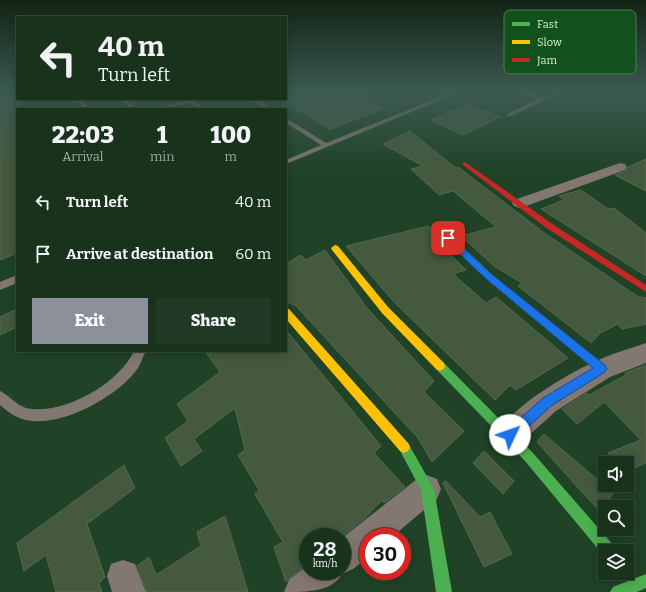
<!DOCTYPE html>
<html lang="en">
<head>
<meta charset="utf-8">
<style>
	body { margin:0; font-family:Bitter,serif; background:#213a25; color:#f1f3f6; height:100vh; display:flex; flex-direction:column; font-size:15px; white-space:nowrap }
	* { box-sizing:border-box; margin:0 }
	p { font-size:13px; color:#9faaa3 }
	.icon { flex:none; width:22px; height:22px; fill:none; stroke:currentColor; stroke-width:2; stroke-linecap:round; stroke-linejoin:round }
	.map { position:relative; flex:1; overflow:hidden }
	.drawer { position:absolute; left:16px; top:108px; width:271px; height:244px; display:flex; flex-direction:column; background:#18321c; border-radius:0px; box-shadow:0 2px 10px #0003,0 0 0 1px #364d3b }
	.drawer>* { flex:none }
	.hud { position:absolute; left:16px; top:16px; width:271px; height:84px; border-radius:0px; box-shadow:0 2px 10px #0003,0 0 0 1px #364d3b; background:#18321c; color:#f1f3f6; overflow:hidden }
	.buttons { position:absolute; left:598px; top:456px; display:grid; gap:8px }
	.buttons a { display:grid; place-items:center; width:36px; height:36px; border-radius:0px; background:#18321c; box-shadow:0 2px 10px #0003,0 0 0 1px #364d3b; font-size:20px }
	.speed { position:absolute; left:299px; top:528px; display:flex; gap:8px; font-size:20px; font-weight:700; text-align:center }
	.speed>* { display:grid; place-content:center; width:52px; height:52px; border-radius:50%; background:#18321c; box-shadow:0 2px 10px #0003,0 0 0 1px #364d3b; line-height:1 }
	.speed small { font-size:10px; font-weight:400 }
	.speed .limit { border:6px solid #d22; background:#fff; color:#111 }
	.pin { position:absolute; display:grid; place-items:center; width:34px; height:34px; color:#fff; margin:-17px; border-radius:8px; box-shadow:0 2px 6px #0006 }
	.me { position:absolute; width:44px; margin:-22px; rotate:48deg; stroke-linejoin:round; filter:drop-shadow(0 0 3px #0008) }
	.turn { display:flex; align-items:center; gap:14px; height:84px; padding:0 16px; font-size:18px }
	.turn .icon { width:52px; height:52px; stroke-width:2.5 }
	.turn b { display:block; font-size:28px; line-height:34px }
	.eta { display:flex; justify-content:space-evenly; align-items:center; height:68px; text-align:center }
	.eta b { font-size:24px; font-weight:800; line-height:28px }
	.cta { display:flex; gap:8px; margin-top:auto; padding:8px 16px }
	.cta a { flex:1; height:46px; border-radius:0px; background:#8c9099; color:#fff; font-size:16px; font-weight:800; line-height:46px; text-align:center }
	.cta a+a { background:#213a25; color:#f1f3f6 }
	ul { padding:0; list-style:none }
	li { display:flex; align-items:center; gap:12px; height:52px; padding:0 16px }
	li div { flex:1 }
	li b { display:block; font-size:15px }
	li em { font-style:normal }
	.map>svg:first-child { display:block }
	.building { fill:#44593e; stroke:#556a4f }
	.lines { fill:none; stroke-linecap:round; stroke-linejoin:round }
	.lane { fill:#837771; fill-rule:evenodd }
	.street { fill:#837771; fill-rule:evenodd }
	.fast { fill:#4caf50; fill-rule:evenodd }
	.slow { fill:#ffc107; fill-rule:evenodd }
	.jam { fill:#c62828; fill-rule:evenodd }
	.route { fill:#1a73e8; stroke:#114b97 }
	.key { fill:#12501c; stroke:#4c8053; stroke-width:1 }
	.key-label { font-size:11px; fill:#d2f1d3 }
</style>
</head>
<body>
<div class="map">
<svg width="646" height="592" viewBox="0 0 646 592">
	<rect width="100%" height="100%" fill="#204226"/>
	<!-- building -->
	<path class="building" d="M0,91H17V253L0,260Z
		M286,91H360L382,109L330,129L286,103Z
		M467,104L500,117L463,135L431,120Z
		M410,131L456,168L458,167L543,232L637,296L646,298V324L622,329L618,324L600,333L591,343L518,286L522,283L494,266L461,236L496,227L453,191L439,195L411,169L423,166L383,144Z
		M646,159V191L615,175L626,171L628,167Z
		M581,190L608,209L614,208L646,233V276L541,209L564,200L559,196Z
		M429,226L437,236L440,244L466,270L453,274L486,303L496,297L568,358L516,390L510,385L495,400L394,302L346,246Z
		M325,250L367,308L434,381L424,392L464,431L432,462L418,438L295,305L286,302V264L301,255L306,260Z
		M17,309V327L0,335V317Z
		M286,330L381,446L374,453L405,487L384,503L382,500L364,519L341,537H308V564L286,582L274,547L283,542L255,494L259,490L238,455L245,450L235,408L194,439L202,451L181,466L165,438L188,421L177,404L220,372L205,351H286Z
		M646,365V463L627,471V463H617L608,453L641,440L604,402L577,424L562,409L587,393L589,395L626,375L625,373Z
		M544,434L613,493L601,513L537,442Z
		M484,451L514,481L503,494L473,463Z
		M124,465L135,488L87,524L105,577L99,583L102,592H56L46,555L24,571L17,543Z
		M446,481L480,517L490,512L512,554L484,567L443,483Z
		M225,516L248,592H147L137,566L149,557L156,575L201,546L197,532Z"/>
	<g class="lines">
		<!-- lane -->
		<path class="lane" d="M455,91H462L286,164V160L321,145L286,123V118L326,143Z
			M516,91C525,91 532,95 540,97C548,98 556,90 565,91L511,116H507V114L537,99L516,92Z
			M75,99H81L90,109H84Z
			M120,99H126L137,109H131Z
			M190,99L207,109H200L189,103L165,109H155Z
			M250,99H257L271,109H264Z
			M17,275V283L0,290V282Z
			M134,351H146C143,356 141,363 138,368C119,396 61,428 26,420C16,418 8,412 0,405V391C9,395 16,405 26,408C62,416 119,384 134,351Z"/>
		<!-- street -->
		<path class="street" d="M620,163L625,164L627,167L625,170L526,206L520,208L514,206L512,203L514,200Z
			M646,343V363L610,377L556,411L519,444L510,448L501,444L497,435C508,409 567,374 594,362C610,354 629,349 646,343Z
			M427,475L437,479L441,489L437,499L392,537H368V557L353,569L342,574C332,592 307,592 284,592L289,580L308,565V571H342V538L417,479Z
			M123,560L135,564L146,592H112L107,576L111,564Z"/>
		<!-- fast -->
		<path class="fast" d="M440,361L444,363L533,453L614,546L616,551H605V556H604L525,461L436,369L435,366L436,363Z
			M404,441L408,443L434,489L452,592H436L421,490L398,447L400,443Z
			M646,574V588L637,592H610L613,587Z"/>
		<!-- slow -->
		<path class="slow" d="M448,235L451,236L497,279L606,366L607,369L606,372L602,374L598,372L491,283L445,240L444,238Z
			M335,245L338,246L388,307L444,363L445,366L444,369L440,371L436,369L382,313L332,250L331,248Z
			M286,308L289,309L408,443L410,447L408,451L404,453L400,451L286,319Z"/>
		<!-- jam -->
		<path class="jam" d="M465,162L554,225L646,285V292L548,229L463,165V163Z"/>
	</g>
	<!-- sky -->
	<linearGradient id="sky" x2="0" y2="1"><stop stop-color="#122415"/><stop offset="0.53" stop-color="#3c5a52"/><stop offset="1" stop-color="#3c5a52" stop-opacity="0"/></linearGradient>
	<rect width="646" height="173" fill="url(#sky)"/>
	<!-- route -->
	<path class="route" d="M445,236H451L489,272L605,365L607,369L605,372L551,406L514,440L510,441L506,440L504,435L506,431L543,398L593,368L483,276L445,240Z"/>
	<!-- legend -->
	<rect x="504" y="10" width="132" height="64" rx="6" class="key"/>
	<rect x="512" y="22" width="18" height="4" fill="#4caf50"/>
	<rect x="512" y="40" width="18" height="4" fill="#ffc107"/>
	<rect x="512" y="58" width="18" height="4" fill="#c62828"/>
	<g class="key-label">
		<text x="537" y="28">Fast</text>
		<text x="537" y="46">Slow</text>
		<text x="537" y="64">Jam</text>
	</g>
</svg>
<div class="buttons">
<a><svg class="icon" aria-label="sound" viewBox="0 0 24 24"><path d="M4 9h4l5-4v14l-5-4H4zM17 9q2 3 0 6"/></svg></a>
<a><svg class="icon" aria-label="search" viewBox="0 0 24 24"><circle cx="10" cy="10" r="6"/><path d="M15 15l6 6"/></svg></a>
<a><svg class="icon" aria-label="layers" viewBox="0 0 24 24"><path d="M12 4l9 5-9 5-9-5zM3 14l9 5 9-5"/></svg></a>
</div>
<div class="speed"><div>28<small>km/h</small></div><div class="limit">30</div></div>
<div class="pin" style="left:448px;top:238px;background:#d93025"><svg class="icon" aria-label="arrive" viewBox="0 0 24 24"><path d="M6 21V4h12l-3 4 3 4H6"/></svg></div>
<svg class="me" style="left:510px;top:435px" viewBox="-20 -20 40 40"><circle r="19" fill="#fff"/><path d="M0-13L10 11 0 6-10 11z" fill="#1a73e8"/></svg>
<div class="hud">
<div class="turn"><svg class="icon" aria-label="left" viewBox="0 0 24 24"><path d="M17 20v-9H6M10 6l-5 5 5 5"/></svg><div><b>40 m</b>Turn left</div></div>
</div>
<section class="drawer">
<div class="eta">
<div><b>22:03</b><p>Arrival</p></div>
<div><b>1</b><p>min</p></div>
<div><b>100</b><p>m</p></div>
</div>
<ul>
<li><svg class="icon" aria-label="left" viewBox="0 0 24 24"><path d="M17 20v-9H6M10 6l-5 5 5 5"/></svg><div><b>Turn left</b></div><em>40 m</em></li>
<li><svg class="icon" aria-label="arrive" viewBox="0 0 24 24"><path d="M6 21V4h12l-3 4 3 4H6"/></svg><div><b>Arrive at destination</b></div><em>60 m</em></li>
</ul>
<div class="cta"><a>Exit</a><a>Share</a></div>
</section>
</div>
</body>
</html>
